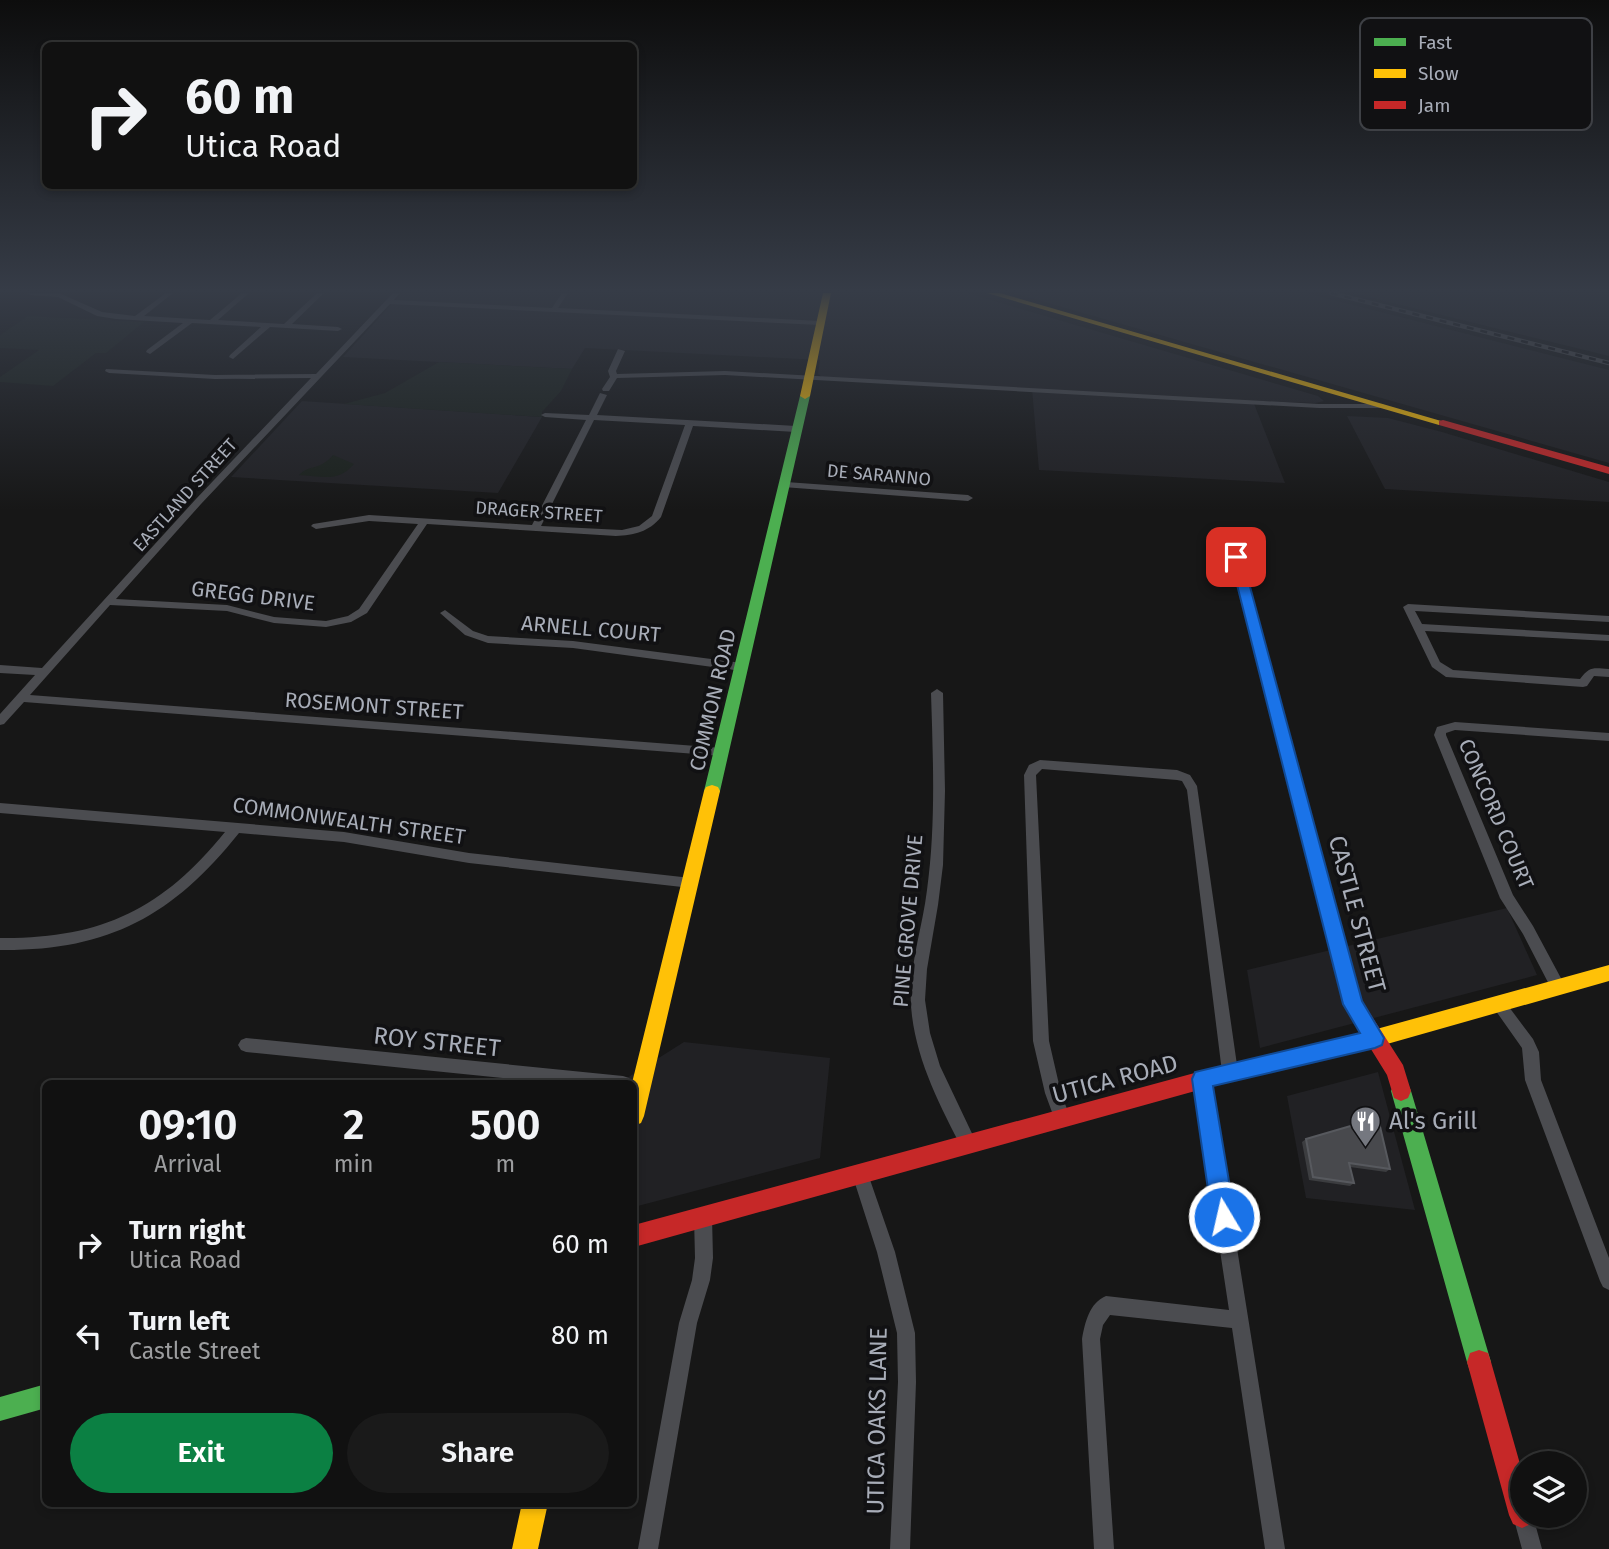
<!DOCTYPE html>
<html lang="en">
<head>
<meta charset="utf-8">
<style>
	body { margin:0; font-family:"Fira Sans",sans-serif; background:#1a1a1a; color:#f1f3f6; height:100vh; display:flex; flex-direction:column; font-size:26px; white-space:nowrap }
	* { box-sizing:border-box; margin:0 }
	p { font-size:23px; color:#9c9d9f }
	.icon { flex:none; width:38px; height:38px; fill:none; stroke:currentColor; stroke-width:2; stroke-linecap:round; stroke-linejoin:round }
	.map { position:relative; flex:1; overflow:hidden }
	.sheet { position:absolute; left:42px; top:1080px; width:595px; height:427px; display:flex; flex-direction:column; background:#111; border-radius:10px; box-shadow:0 4px 10px #0003,0 0 0 2px #303131 }
	.sheet>* { flex:none }
	.hud { position:absolute; left:42px; top:42px; width:595px; height:147px; border-radius:10px; box-shadow:0 4px 10px #0003,0 0 0 2px #303131; background:#111; color:#f1f3f6; overflow:hidden }
	.fabs { position:absolute; left:1510px; top:1451px; display:grid; gap:14px }
	.fabs a { display:grid; place-items:center; width:77px; height:77px; border-radius:50%; background:#111; box-shadow:0 4px 10px #0003,0 0 0 2px #303131; font-size:35px }
	.pin { position:absolute; display:grid; place-items:center; width:60px; height:60px; color:#fff; margin:-30px; border-radius:14px; box-shadow:0 4px 10px #0006 }
	.me { position:absolute; width:77px; margin:-38px; rotate:351deg; stroke-linejoin:round; filter:drop-shadow(0 0 5px #0008) }
	.turn { display:flex; align-items:center; gap:24px; height:147px; padding:0 28px; font-size:32px }
	.turn .icon { width:91px; height:91px; stroke-width:2.5 }
	.turn b { display:block; font-size:49px; line-height:60px }
	.eta { display:flex; justify-content:space-evenly; align-items:center; height:119px; text-align:center }
	.eta b { font-size:42px; font-weight:600; line-height:49px }
	.action { display:flex; gap:14px; margin-top:auto; padding:14px 28px }
	.action a { flex:1; height:80px; border-radius:42px; background:#0b8043; color:#fff; font-size:28px; font-weight:600; line-height:80px; text-align:center }
	.action a+a { background:#1a1a1a; color:#f1f3f6 }
	ul { padding:0; list-style:none }
	li { display:flex; align-items:center; gap:21px; height:91px; padding:0 28px }
	li div { flex:1 }
	li b { display:block; font-size:26px }
	li em { font-style:normal }
	.map>svg:first-child { display:block }
	.built { fill:#212124 }
	.green { fill:#1b211c }
	.lines { fill:none; stroke-linecap:round; stroke-linejoin:round }
	.street { fill:#4b4c50; fill-rule:evenodd }
	.fast { fill:#4caf50; fill-rule:evenodd }
	.slow { fill:#ffc107; fill-rule:evenodd }
	.jam { fill:#c62828; fill-rule:evenodd }
	.rail-casing { stroke:#4b4c4f; stroke-width:4.5 }
	.rail { stroke:#111113; stroke-width:2.5; stroke-dasharray:7; stroke-linecap:butt }
	.wall { fill:#3c3d40 }
	.building { fill:#48494d; stroke:#57595e; stroke-width:2 }
	.route { fill:#1a73e8; stroke:#114b97; stroke-width:2 }
	.labels { text-anchor:middle; stroke-width:7; stroke-linejoin:round; paint-order:stroke }
	.far-street-label { font-size:18px; fill:#a8adb8; stroke:#111113 }
	.street-label { font-size:21px; fill:#a8adb8; stroke:#111113 }
	.near-street-label { font-size:24px; fill:#a8adb8; stroke:#111113 }
	.near-poi-label { font-size:24px; fill:#a8adb8; stroke:#111113; text-anchor:start }
	.key { fill:#111113; stroke:#3e4045; stroke-width:2 }
	.key-label { font-size:19px; fill:#a8adb8 }
</style>
</head>
<body>
<div class="map">
<svg width="1609" height="1549" viewBox="0 0 1609 1549">
	<rect width="100%" height="100%" fill="#171717"/>
	<!-- built -->
	<path class="built" d="M402,293H967L1318,396L1324,401L1316,403L1253,401L1285,483L1039,470L1032,389L822,377L818,374L820,360L585,348L572,369L343,357Z
		M1013,293H1306L1609,370V463Z
		M1352,293H1609V356Z
		M302,401L542,417L498,493L231,477Z
		M1347,416L1388,418L1442,432L1609,482V502L1385,489Z
		M1507,908L1537,975L1260,1048L1247,970Z
		M684,1042L830,1058L820,1158L634,1207V1083H619Z
		M1378,1072L1415,1210L1306,1198L1287,1096Z"/>
	<!-- green -->
	<path class="green" d="M28,316L144,322L106,353H96L53,386L0,382V377L39,350L0,348V335Z
		M439,362L572,369L561,391L542,412V417L344,404L385,393Z
		M333,455L354,464C338,483 322,476 299,475C309,464 320,471 333,455Z"/>
	<g class="lines">
		<!-- street -->
		<path class="street" d="M27,293H59L102,312L135,316L166,293H173L144,316L210,320L242,293H249L218,320L284,324L317,293H324L292,324L338,327L342,329L338,331L270,327L233,359L229,357L230,355L261,327L192,323L150,354L146,352L147,350L183,323L116,319L97,316L58,297L30,295Z
			M393,293H400L394,300L552,308L562,293H568L558,308L820,321L824,323L820,325L390,304L201,504L116,599L227,605L274,617L326,621L348,616L359,609L418,524L369,521L316,529L311,526L313,524L369,515L532,525L586,420L545,417L541,415L545,413L589,415L600,393L607,395L597,415L796,426L800,429L796,432L693,426L661,517C649,532 634,535 616,536L427,524L367,613L351,622L326,627L274,623L227,611L110,605L30,695L722,748L728,752L726,755L722,756L24,702L4,724L0,725V714L35,675L0,673V665L42,668L195,500L311,378L215,379L109,373L105,371L106,369L215,375L316,374ZM594,420L685,425L652,516L639,526L622,530L541,526Z
			M618,349L625,351L616,371L617,374L725,371L1319,404H1382L1386,406L1382,408H1319L725,375L617,378L609,391H603L602,389L610,377L608,371Z
			M786,482L968,495L973,498L968,501L783,487V483Z
			M1408,604L1609,616V622L1415,611L1422,624L1609,635V641L1425,631L1440,662L1453,670L1580,679C1590,666 1593,668 1609,669V677L1594,676L1587,686L1583,687L1446,677L1432,667L1403,607Z
			M445,610L473,631L488,636L573,641L742,663L748,667L742,671L573,648L488,643L465,635L440,613Z
			M937,689L943,693L945,791L943,865L938,905L927,969L925,1000L930,1033L940,1066L977,1144L975,1150L969,1152L963,1150C941,1108 918,1064 912,1016C906,973 922,932 927,890C936,825 933,758 931,693Z
			M1455,722L1609,733V741L1455,730L1446,733V735L1513,895L1533,926L1563,982L1565,987L1563,992L1558,993L1553,992L1523,934L1500,898L1434,735L1437,727Z
			M1040,760L1177,770L1190,775L1197,786L1238,1072L1235,1077L1230,1079L1225,1077L1222,1072L1187,790L1182,781L1177,780L1042,769L1036,775L1049,1041L1061,1093L1070,1117L1068,1123L1062,1125L1056,1123L1045,1093L1033,1041L1024,775L1029,765Z
			M0,803L344,832L469,853L691,878L696,879L698,883L696,887L691,888L469,863L344,842L239,833C172,917 107,951 0,950V938C100,939 162,910 225,832L0,813Z
			M1498,997L1503,999L1533,1039L1539,1052L1541,1080L1609,1258V1290L1603,1287L1600,1281L1525,1080L1522,1048L1491,1004L1493,999Z
			M246,1038L623,1076L629,1078L631,1083H552L246,1052L241,1050L238,1045L241,1040Z
			M1202,1072L1208,1074L1210,1079L1285,1549H1265L1232,1328L1110,1315L1103,1325L1100,1339L1114,1549H1094L1082,1339C1085,1323 1089,1303 1106,1296L1229,1310L1194,1079L1196,1074Z
			M860,1166L866,1168L868,1174L895,1252L915,1333L916,1382L910,1549H890L898,1382L897,1333L877,1252L852,1174L854,1168Z
			M703,1208L709,1211L712,1217L713,1258L710,1280L697,1323L658,1549H638L679,1323L692,1280L695,1258L694,1217L697,1211Z
			M1522,1506V1516H1533L1542,1549H1522L1513,1516L1516,1509Z"/>
		<!-- fast -->
		<path class="fast" d="M805,393L810,396L720,791L718,795H706L704,791L800,396Z
			M1401,1081L1408,1084L1411,1091L1491,1362L1488,1371L1479,1374L1470,1371L1467,1362L1391,1091L1394,1084Z
			M46,1384V1408L0,1421V1397Z"/>
		<!-- slow -->
		<path class="slow" d="M823,293H831L810,396L805,399L800,396Z
			M987,293H1000L1448,423L1439,425Z
			M712,785L718,787L720,791L644,1116L641,1123L634,1126L632,1083L704,791L706,787Z
			M1609,965V981L1373,1048L1224,1083L1217,1081L1214,1074L1217,1067L1224,1065L1373,1030Z
			M522,1503H548L538,1549H512Z"/>
		<!-- jam -->
		<path class="jam" d="M1443,420L1609,467V474L1439,425V421Z
			M1236,553L1242,557L1362,1001L1403,1065L1411,1091L1408,1098L1401,1101L1394,1098L1387,1075L1343,1004L1230,557Z
			M1224,1065L1231,1067L1234,1074L1231,1081L1224,1083L634,1247V1225Z
			M1479,1350L1488,1353L1491,1362L1522,1471V1516H1535L1531,1524L1522,1528L1513,1524L1509,1515L1467,1362L1470,1353Z"/>
		<defs>
			<path id="rail" d="M1331,293L1609,363"/>
		</defs>
		<!-- rail casing -->
		<use href="#rail" class="rail-casing"/>
		<!-- rail -->
		<use href="#rail" class="rail"/>
	</g>
	<!-- wall -->
	<path class="wall" d="M1306,1139L1390,1169L1386,1172L1350,1167L1354,1183L1350,1186L1309,1180L1302,1142Z"/>
	<!-- building -->
	<path class="building" d="M1378,1118L1390,1169L1349,1163L1354,1183L1313,1177L1306,1139Z"/>
	<!-- sky -->
	<linearGradient id="sky" x2="0" y2="1"><stop stop-color="#0d0d0d"/><stop offset="0.57" stop-color="#363c47"/><stop offset="1" stop-color="#363c47" stop-opacity="0"/></linearGradient>
	<rect width="1609" height="510" fill="url(#sky)"/>
	<!-- route -->
	<path class="route" d="M1236,553L1242,557L1362,1001L1384,1038L1382,1045L1375,1048L1213,1086L1235,1217L1231,1225L1224,1229L1216,1225L1212,1217L1192,1079L1195,1072L1360,1033L1343,1004L1230,557Z"/>
	<!-- icons -->
	<defs>
		<symbol id="restaurant-pin" viewBox="-11 -11 22 30"><path d="M0 17L-7.5 6A9.5 9.5 0 1 1 7.5 6Z" fill="#757880" stroke="#111113"/><path d="M-5-6h1v4h1v-4h1v4h1v-4h1v5L-1.5 .5V6h-2V.5L-5-1ZM5-6V6H3V1.5H1.5Q1.5-4 5-6Z" fill="#fff"/></symbol>
	</defs>
	<g fill-rule="evenodd">
		<use href="#restaurant-pin" x="1348" y="1104" width="35" height="47"/>
	</g>
	<g class="labels">
		<!-- far-street labels -->
		<g class="far-street-label">
			<text transform="translate(879 475) rotate(5)" y="6">DE SARANNO</text>
			<text transform="translate(185 495) rotate(-48)" y="6">EASTLAND STREET</text>
			<text transform="translate(539 512) rotate(4)" y="6">DRAGER STREET</text>
		</g>
		<!-- street labels -->
		<g class="street-label">
			<text transform="translate(253 596) rotate(7)" y="7">GREGG DRIVE</text>
			<text transform="translate(591 629) rotate(5)" y="7">ARNELL COURT</text>
			<text transform="translate(713 700) rotate(-77)" y="7">COMMON ROAD</text>
			<text transform="translate(374 706) rotate(4)" y="7">ROSEMONT STREET</text>
			<text transform="translate(1496 814) rotate(67)" y="7">CONCORD COURT</text>
			<text transform="translate(349 821) rotate(8)" y="7">COMMONWEALTH STREET</text>
			<text transform="translate(908 921) rotate(-85)" y="7">PINE GROVE DRIVE</text>
		</g>
		<!-- near-street labels -->
		<g class="near-street-label">
			<text transform="translate(1357 914) rotate(75)" y="8">CASTLE STREET</text>
			<text transform="translate(437 1042) rotate(6)" y="8">ROY STREET</text>
			<text transform="translate(1115 1079) rotate(-15)" y="8">UTICA ROAD</text>
			<text transform="translate(877 1421) rotate(-89)" y="8">UTICA OAKS LANE</text>
		</g>
		<!-- near-poi labels -->
		<g class="near-poi-label">
			<text x="1389" y="1129">Al's Grill</text>
		</g>
	</g>
	<!-- legend -->
	<rect x="1360" y="18" width="232" height="112" rx="10" class="key"/>
	<rect x="1374" y="38" width="32" height="8" fill="#4caf50"/>
	<rect x="1374" y="69" width="32" height="9" fill="#ffc107"/>
	<rect x="1374" y="101" width="32" height="8" fill="#c62828"/>
	<g class="key-label">
		<text x="1418" y="49">Fast</text>
		<text x="1418" y="80">Slow</text>
		<text x="1418" y="112">Jam</text>
	</g>
</svg>
<div class="fabs">
<a><svg class="icon" aria-label="layers" viewBox="0 0 24 24"><path d="M12 4l9 5-9 5-9-5zM3 14l9 5 9-5"/></svg></a>
</div>
<div class="pin" style="left:1236px;top:557px;background:#d93025"><svg class="icon" aria-label="arrive" viewBox="0 0 24 24"><path d="M6 21V4h12l-3 4 3 4H6"/></svg></div>
<svg class="me" style="left:1224px;top:1217px" viewBox="-20 -20 40 40"><circle r="17" fill="#1a73e8" stroke="#fff" stroke-width="3"/><path d="M0-11L8 9 0 5-8 9z" fill="#fff"/></svg>
<div class="hud">
<div class="turn"><svg class="icon" aria-label="right" viewBox="0 0 24 24"><path d="M7 20v-9h11M14 6l5 5-5 5"/></svg><div><b>60 m</b>Utica Road</div></div>
</div>
<section class="sheet">
<div class="eta">
<div><b>09:10</b><p>Arrival</p></div>
<div><b>2</b><p>min</p></div>
<div><b>500</b><p>m</p></div>
</div>
<ul>
<li><svg class="icon" aria-label="right" viewBox="0 0 24 24"><path d="M7 20v-9h11M14 6l5 5-5 5"/></svg><div><b>Turn right</b><p>Utica Road</p></div><em>60 m</em></li>
<li><svg class="icon" aria-label="left" viewBox="0 0 24 24"><path d="M17 20v-9H6M10 6l-5 5 5 5"/></svg><div><b>Turn left</b><p>Castle Street</p></div><em>80 m</em></li>
</ul>
<div class="action"><a>Exit</a><a>Share</a></div>
</section>
</div>
</body>
</html>
